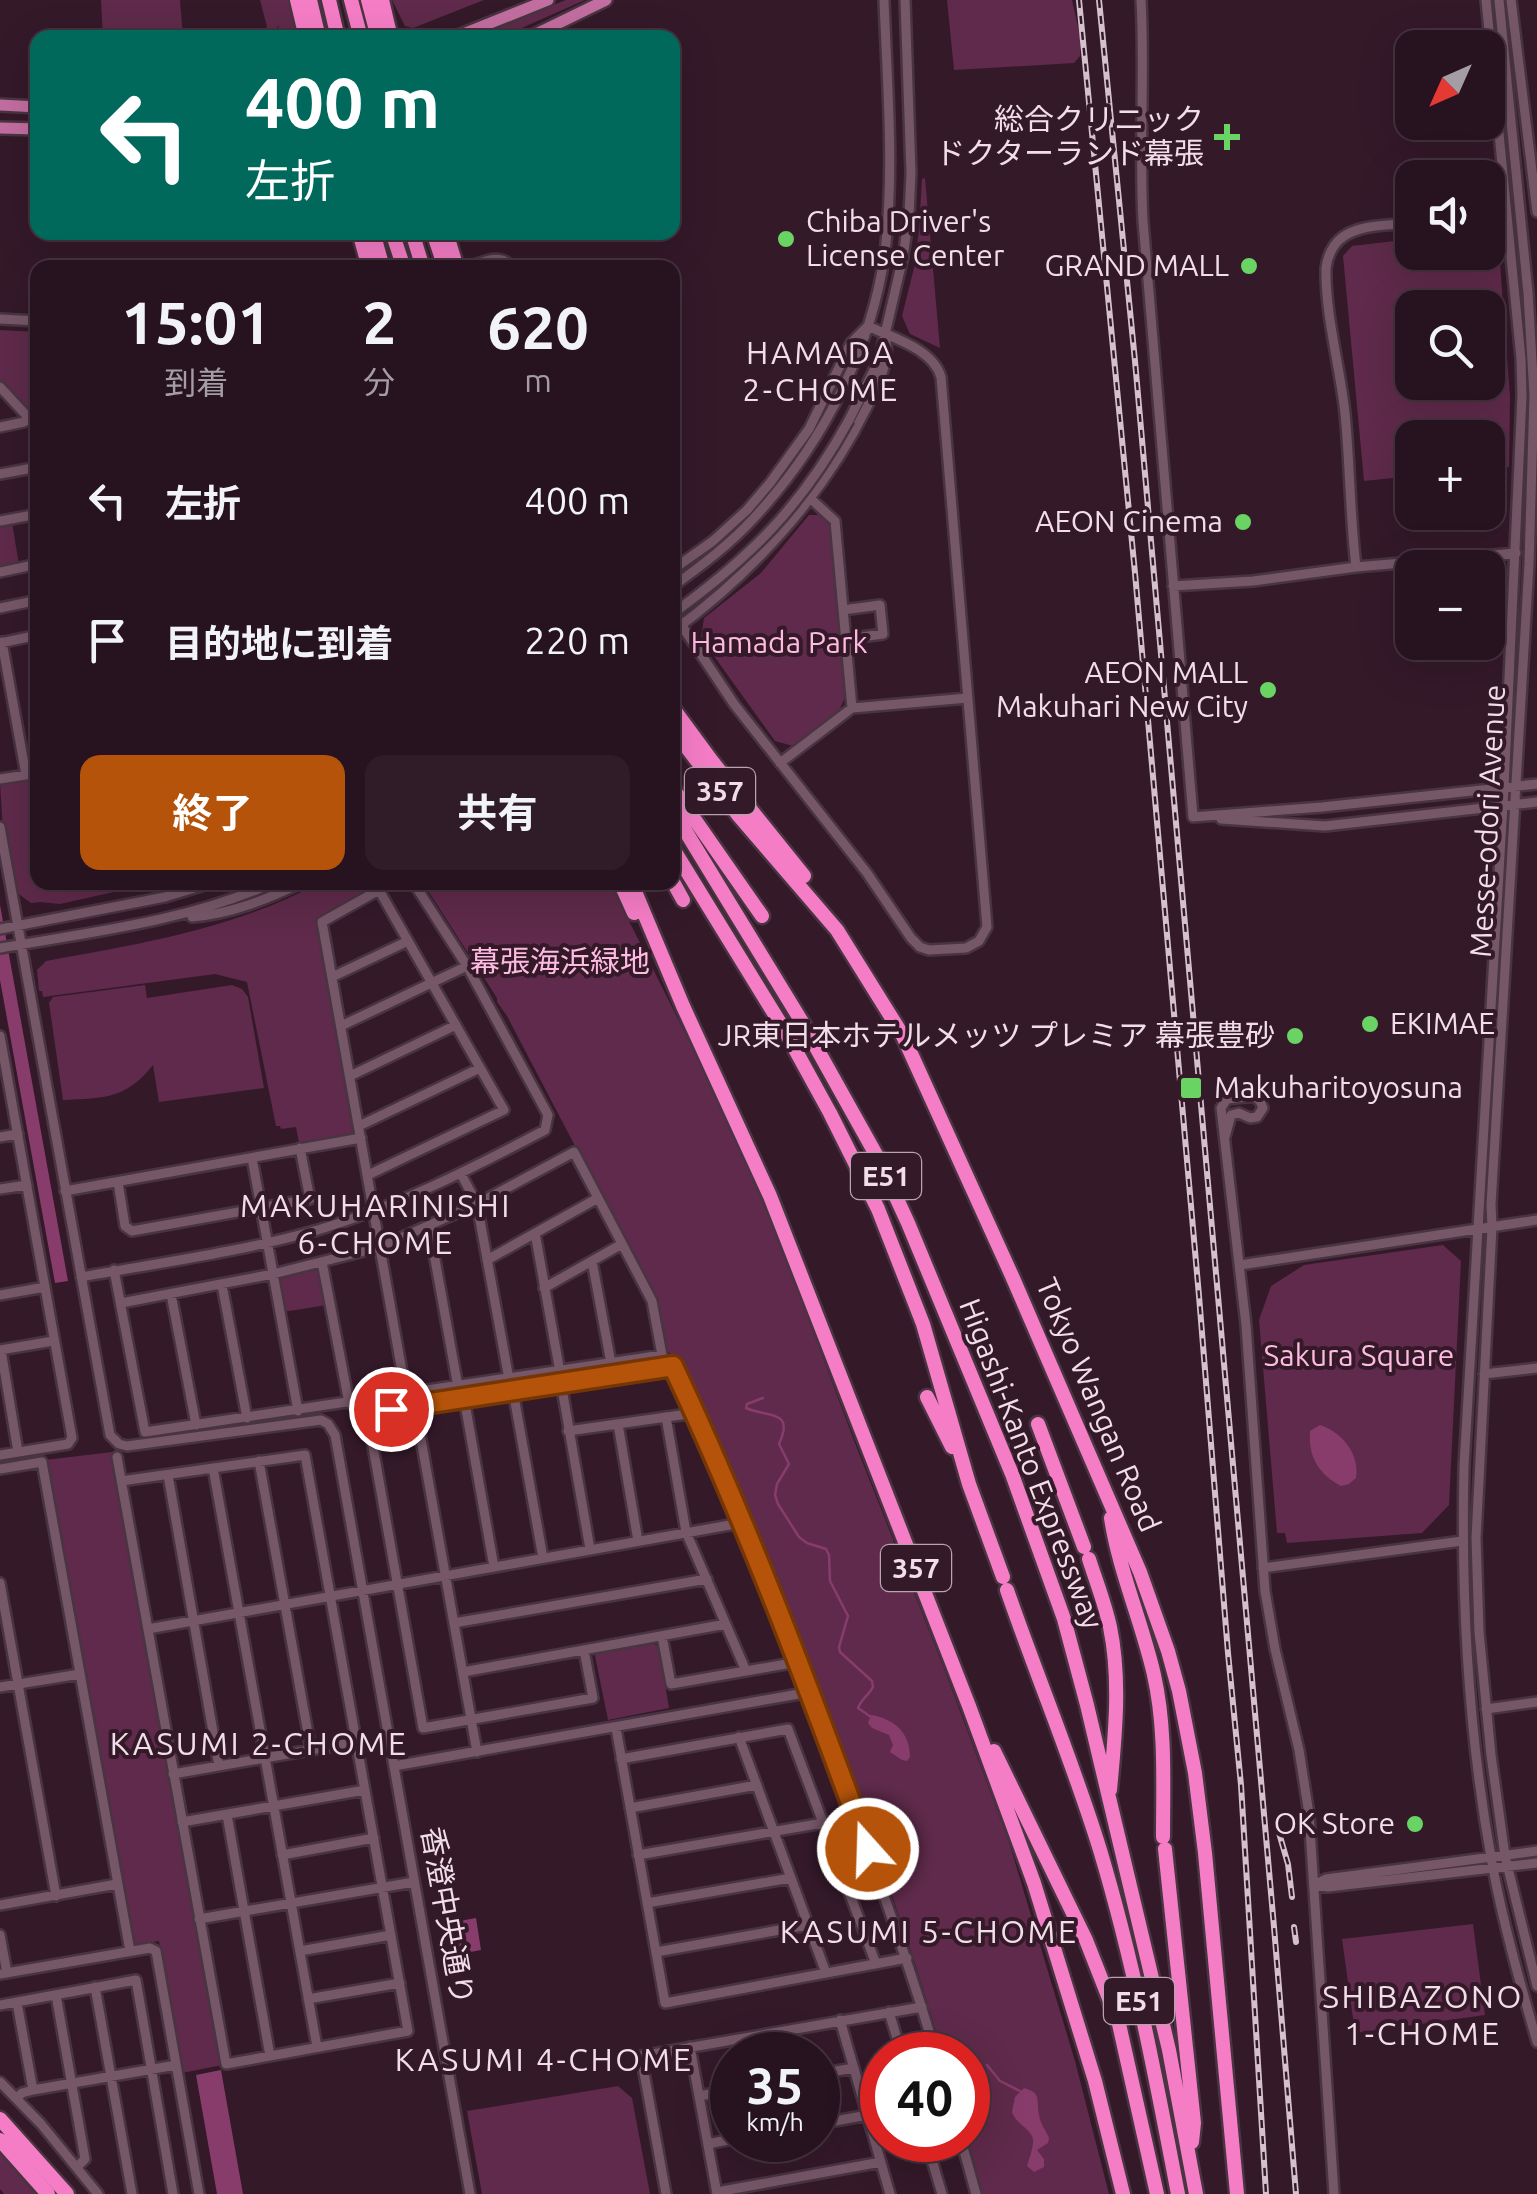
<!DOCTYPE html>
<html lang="ja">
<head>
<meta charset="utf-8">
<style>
	body { margin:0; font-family:Ubuntu,"Noto Sans JP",sans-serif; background:#2f1c28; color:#f1f3f6; height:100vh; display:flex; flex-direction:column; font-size:38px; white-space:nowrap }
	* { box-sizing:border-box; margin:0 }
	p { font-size:32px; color:#a49ea4 }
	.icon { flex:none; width:55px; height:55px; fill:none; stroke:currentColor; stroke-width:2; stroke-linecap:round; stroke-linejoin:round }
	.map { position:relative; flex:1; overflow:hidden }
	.panel { position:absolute; left:30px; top:260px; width:650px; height:630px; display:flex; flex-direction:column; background:#27131f; border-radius:20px; box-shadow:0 10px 40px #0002,0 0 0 2px #43323d }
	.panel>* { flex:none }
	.guide { position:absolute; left:30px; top:30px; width:650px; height:210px; border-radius:20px; box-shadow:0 10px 40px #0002,0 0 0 2px #43323d; background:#00695c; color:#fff; overflow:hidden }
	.needle { width:65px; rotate:225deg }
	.controls { position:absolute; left:1395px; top:30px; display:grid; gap:20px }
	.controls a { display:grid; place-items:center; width:110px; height:110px; border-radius:20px; background:#27131f; box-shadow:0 10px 40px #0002,0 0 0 2px #43323d; font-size:50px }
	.speed { position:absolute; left:710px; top:2032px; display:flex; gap:20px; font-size:50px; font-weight:700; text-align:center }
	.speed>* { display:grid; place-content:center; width:130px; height:130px; border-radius:50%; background:#27131f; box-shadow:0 10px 40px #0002,0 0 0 2px #43323d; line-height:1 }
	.speed small { font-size:25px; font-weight:400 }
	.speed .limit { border:15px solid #d22; background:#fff; color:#111 }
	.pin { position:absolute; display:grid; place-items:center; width:85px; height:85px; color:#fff; margin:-42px; border:5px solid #fff; border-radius:50%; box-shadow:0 2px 10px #0007 }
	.me { position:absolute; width:110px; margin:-55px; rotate:340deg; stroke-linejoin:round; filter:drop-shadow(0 0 8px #0008) }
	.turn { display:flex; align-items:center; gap:35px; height:210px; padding:0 50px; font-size:45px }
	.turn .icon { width:130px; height:130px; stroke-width:2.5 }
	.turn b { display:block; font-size:70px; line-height:85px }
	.eta { display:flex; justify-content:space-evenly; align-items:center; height:170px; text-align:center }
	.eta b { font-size:60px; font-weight:700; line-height:70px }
	.cta { display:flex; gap:20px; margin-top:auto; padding:20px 50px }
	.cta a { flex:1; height:115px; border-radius:20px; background:#b45309; color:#fff; font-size:40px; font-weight:700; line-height:115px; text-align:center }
	.cta a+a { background:#2f1c28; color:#f1f3f6 }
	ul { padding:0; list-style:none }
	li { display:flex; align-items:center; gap:30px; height:140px; padding:0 50px }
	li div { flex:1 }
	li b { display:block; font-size:38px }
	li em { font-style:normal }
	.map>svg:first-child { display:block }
	.green { fill:#5f2a4b; fill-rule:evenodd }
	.water { fill:#883c6b }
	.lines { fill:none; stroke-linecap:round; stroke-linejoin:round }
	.stream { stroke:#883c6b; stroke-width:2.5 }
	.minor-casing { stroke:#493441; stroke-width:14 }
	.major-casing { stroke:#493441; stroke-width:16 }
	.highway-casing { stroke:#493441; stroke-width:19 }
	.minor { stroke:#765768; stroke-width:9 }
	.major { stroke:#c26ea0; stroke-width:11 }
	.highway { stroke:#f57dc6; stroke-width:14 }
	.rail-casing { stroke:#d5c1cc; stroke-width:6 }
	.rail { stroke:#341929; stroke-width:2.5; stroke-dasharray:8; stroke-linecap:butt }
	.minor-bridge-casing { stroke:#493441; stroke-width:14; stroke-linecap:butt }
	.minor-bridge { stroke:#765768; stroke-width:9 }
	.route-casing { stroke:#753606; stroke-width:25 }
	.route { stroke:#b45309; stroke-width:18 }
	.poi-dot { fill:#69d464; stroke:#341929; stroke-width:4 }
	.labels { text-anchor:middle; stroke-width:8; stroke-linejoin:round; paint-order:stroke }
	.shield { fill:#341929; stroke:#b8a3af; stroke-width:2.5 }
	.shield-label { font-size:28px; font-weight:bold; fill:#f1dee8 }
	.poi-label { font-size:30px; fill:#f1dee8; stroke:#341929; text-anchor:end }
	.park-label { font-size:30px; fill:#febbe1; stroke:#341929 }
	.street-label { font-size:30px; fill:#f1dee8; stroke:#341929 }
	.neighbourhood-label { font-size:32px; letter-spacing:2.5px; fill:#f1dee8; stroke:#341929 }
</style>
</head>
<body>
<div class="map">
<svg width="1537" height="2194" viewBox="0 0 1537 2194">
	<rect width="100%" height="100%" fill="#341929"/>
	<!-- green -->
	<path class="green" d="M101,0H180L183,37H103Z
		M260,0H291L299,37H283L278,26L272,37L260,38L267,27Z
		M392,0H484L413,28L405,26Z
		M566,0H585L501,37H472Z
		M947,0H1072L1081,40L1080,56L1074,63L954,70Z
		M925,178L940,348L910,334L902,316L914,268L919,230L922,179Z
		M1412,239V252H1488V240L1499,250L1510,397L1509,467L1488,469V438H1412V476L1364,481L1343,256L1352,246ZM1412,308H1488V382H1412Z
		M0,330L37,332V421L0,382Z
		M809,515H824L830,527L845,697L839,711L793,746L775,741L701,638L704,618L761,573Z
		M12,522L19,565L0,569V524Z
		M37,775L38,882L154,883L60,904L40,902L31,903L12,889L3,832L0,782Z
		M319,883H385L317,920L355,1133L299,1143L296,1127L281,1129L280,1126H276L247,982L215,974L43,997L42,991H39L37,970L46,961C140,944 234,929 319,883Z
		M423,883H610L735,1133L784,1254L855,1443L945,1671L1008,1839L1075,2061L1109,2194H981L966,2140L968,2055H943C905,1921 854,1790 802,1661C761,1559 721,1458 675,1359L664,1347L652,1293L507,1016L497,1002V998Z
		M145,985L147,998L232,985L242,989L248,997L264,1088L159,1102L153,1065C126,1099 105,1098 63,1100L49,1003L53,997Z
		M1443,1245L1461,1261L1449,1505L1422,1533L1287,1543L1285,1533H1277L1259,1320L1271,1286L1304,1265Z
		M318,1266L321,1269L327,1305L283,1312L277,1278L282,1275Z
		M112,1452L222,2065L182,2073L159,1941L135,1945L132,1943L45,1460Z
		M653,1643L659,1647L669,1708L608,1720L595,1656L597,1653Z
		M1473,1924L1485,2015L1355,2033L1342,1939Z
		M618,2086L632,2098L650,2194H482L467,2111Z
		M0,2153L36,2194H4L0,2189Z"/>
	<!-- water -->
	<path class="water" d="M0,905L68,1281L55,1283L0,980Z
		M1320,1425C1342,1432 1360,1454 1356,1478L1349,1484L1341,1486C1319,1474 1308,1457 1310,1431Z
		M871,1715C895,1719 910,1733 910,1757L907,1761L902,1760L890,1752L893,1745L889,1735L872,1728L868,1723Z
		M476,1918L481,1950L460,1954L454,1922Z
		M221,2070L243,2194H217L196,2075Z
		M1024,2088C1042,2093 1036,2099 1039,2115C1040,2123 1046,2131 1049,2138L1048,2143L1037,2150L1044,2159V2167L1034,2172L1027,2166C1029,2159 1034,2146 1033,2139C1031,2129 1016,2124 1012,2112L1015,2097Z"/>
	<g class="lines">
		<!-- stream -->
		<path class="stream" d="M763,1398L747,1404L746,1408C768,1418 795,1409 779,1444L789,1464L777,1484L775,1495L778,1504L799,1537L807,1543L826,1549L829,1555L830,1581L848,1616L839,1647L840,1652L872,1681L873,1687C869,1695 861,1699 858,1708L871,1717
			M987,2065L1000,2081L1020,2091"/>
		<defs>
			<path id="minor" d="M1141,0C1145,74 1139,147 1143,221L1193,817
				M1486,0L1521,359L1522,396L1504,787L1464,1466C1461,1598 1468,1732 1492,1863C1503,1923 1520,1983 1537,2042
				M1499,0L1528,293L1534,395L1529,564L1491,1205L1492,1227L1476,1538L1479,1632L1491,1755L1505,1856L1537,1986
				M1511,0L1537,212
				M1488,217L1507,215
				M466,268C481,263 501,251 512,268
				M0,319L38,321
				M0,387L38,428
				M849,420L879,360L903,257L909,215L911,173L905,0
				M0,427L24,422L28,419
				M0,474L38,467
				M811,499L835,521L852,708
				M0,521L38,514
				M1356,567C1350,516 1350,465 1345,413C1340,367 1325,314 1326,268C1327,260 1330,252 1334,246C1349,223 1388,226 1412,223
				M672,570L713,541L747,510L770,483L809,429L851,343L868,326C893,338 933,349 941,377L987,927L979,941L966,948L929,950L920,947L911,938L867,873L734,704L672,611
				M0,572L38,564
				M1173,586L1253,581L1356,567L1516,553
				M672,587C701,566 729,545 753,519C823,444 875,344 886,243C894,162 887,81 884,0
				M0,608L38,600
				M843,610L880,605L883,634L846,639
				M672,632C751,575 824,495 867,407C877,386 889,365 886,342
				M2,642L26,775
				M0,643L38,635
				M780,763L852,708L968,698
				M0,779L38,773
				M1193,817L1322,807L1537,784
				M1221,819L1325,826L1537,802
				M0,827L110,1435L119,1444L127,1446L321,1420L328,1424L335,1435L470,2194
				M171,893L187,882
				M192,917C231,914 268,899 303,882
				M0,929L165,897L214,882
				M0,948C93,932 188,921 275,882
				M332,977L408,941
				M341,1026L467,966
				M0,1036L72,1438L68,1444L0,1455
				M350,1076L456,1025
				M359,1126L480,1068
				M0,1137L18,1134
				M1225,1137L1231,1115L1239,1113L1250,1118L1257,1117L1263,1108L1260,1101L1254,1096L1227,1099L1221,1108L1246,1325L1265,1591L1275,1649L1299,1750L1309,1814L1334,2194
				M252,1158L298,1411
				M461,1174L477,1204L509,1379
				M368,1175L504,1110L379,890L322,922L406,1394
				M118,1182L125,1226L132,1231L310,1199L300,1148
				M0,1189L27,1185
				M65,1191L361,1138
				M429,1226L458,1387
				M535,1233L560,1372
				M487,1260L598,1198
				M592,1261L611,1363
				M322,1262L349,1403
				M1240,1265L1537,1220
				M114,1270L145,1432L662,1355L652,1301L574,1152L477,1204L380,1247L273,1274L121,1303
				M81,1277C159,1263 246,1251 321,1229C400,1205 473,1168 545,1130L548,1115L467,966L413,882
				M222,1285L247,1418
				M544,1288L622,1244
				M171,1294L196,1425
				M0,1295L45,1287
				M0,1350L53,1341
				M1,1350L18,1452
				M1484,1374L1537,1368
				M561,1383L590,1549
				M513,1391L543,1558
				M464,1398L494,1567
				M415,1406L477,1752
				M666,1417L686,1532L746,1671
				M618,1424L638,1541
				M568,1431L695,1413
				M117,1457L226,2064L408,2031L305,1455L121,1481
				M259,1461L311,1750
				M213,1468L317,2047
				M0,1469L42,1462L130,1951
				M168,1475L219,1766
				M1263,1568L1462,1541
				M0,1583L56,1896
				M454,1623L707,1579
				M148,1629L741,1523
				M662,1636L671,1684L798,1662
				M584,1650L593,1698L423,1728L367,1413L673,1366C738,1503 793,1646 845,1789C878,1877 910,1965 936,2055
				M463,1672L726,1624
				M0,1687L80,1674
				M1486,1709L1537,1702
				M616,1728L665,2003L907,1958
				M739,1737L826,1973
				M621,1759L788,1729L876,1964
				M394,1766L810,1692
				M173,1774L356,1742
				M630,1808L757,1785
				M227,1815L270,2056
				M182,1822L365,1790
				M282,1855L374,1838
				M638,1855L823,1823
				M1314,1885L1326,1879L1537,1851
				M1316,1885L1328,1887L1537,1863
				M647,1903L791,1878
				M0,1905L117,1884
				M199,1919L414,1882
				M0,1935L7,1973
				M300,1951L391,1935
				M656,1952L808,1925
				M0,1974L150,1948L156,1951L199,2194
				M95,1987L132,2194
				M56,1995L85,2159L77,2167
				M308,1999L400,1983
				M17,2003L33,2090
				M0,2005L136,1980L173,2194
				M889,2012L902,2055
				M840,2020L890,2194
				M690,2047L717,2194
				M818,2074L854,2068
				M0,2082L41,2124L98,2194
				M699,2096L732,2090
				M17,2098L22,2093L33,2090L176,2065
				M818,2124L868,2115
				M926,2140L942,2194
				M961,2140L976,2194
				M708,2144L732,2139
				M717,2192L881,2162
				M666,2194L641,2056L922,2007"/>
			<path id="major" d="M453,38L548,0
				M528,38L606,0
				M0,105L38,107
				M0,128L38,129"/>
			<path id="highway" d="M297,0L306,38
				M310,0L319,38
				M329,0L338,38
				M351,0L361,38
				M368,0L378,38
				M382,0L391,38
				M359,232L369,268
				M373,232L383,268
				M392,232L404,268
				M412,232L423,268
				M433,232L445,268
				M446,232L457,268
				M672,707L711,760L804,876
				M672,728L739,816L837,930L903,1036L1012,1276L1140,1572L1168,1651L1179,1691L1195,1773L1205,1853L1237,2194
				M672,787L762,916
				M672,809L802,1022L879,1160L908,1223L1012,1474L1064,1619L1087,1705L1169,2050L1196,2194
				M672,847L785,1031L830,1113L878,1209L923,1324L969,1484L1003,1577
				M672,880L683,900
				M620,882L634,913
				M631,882L683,1006L770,1196L969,1706L1034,1883L1095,2081L1123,2194
				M927,1397L952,1447
				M1038,1424L1084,1547
				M1111,1518C1119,1571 1142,1622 1154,1675C1166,1728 1163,1783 1163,1837
				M1089,1559C1096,1581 1105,1604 1110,1627C1121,1680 1115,1736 1110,1790
				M1007,1590C1037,1677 1073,1762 1100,1850C1134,1963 1156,2079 1178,2194
				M994,1751L1086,1940L1119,2024L1157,2194
				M1165,1849L1194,2123L1192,2142
				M0,2119L67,2194
				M0,2140L48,2194"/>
		</defs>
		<!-- minor casing -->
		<use href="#minor" class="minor-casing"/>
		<!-- major casing -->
		<use href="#major" class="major-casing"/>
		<!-- highway casing -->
		<use href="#highway" class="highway-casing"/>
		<!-- minor -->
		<use href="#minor" class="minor"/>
		<!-- major -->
		<use href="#major" class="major"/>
		<!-- highway -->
		<use href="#highway" class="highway"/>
		<defs>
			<path id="rail" d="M1079,0L1135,573L1199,1296L1228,1653L1241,1785L1266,2194
				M1099,0L1135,361L1274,1927L1296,2194
				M1277,1826L1288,1864L1292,1897
				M1294,1927L1296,1942"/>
		</defs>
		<!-- rail casing -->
		<use href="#rail" class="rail-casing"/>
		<!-- rail -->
		<use href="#rail" class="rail"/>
		<defs>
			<path id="minor-bridge" d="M672,614C751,557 802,506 849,420"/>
		</defs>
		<!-- minor-bridge casing -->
		<use href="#minor-bridge" class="minor-bridge-casing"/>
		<!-- minor-bridge -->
		<use href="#minor-bridge" class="minor-bridge"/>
	</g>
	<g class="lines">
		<defs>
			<path id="route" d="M391,1409L673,1366C747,1523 808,1686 868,1849"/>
		</defs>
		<!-- route casing -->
		<use href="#route" class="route-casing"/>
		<!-- route -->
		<use href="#route" class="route"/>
	</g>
	<!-- markers -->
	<g class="poi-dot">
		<path d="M1222 122h10v10h10v10h-10v10h-10v-10h-10v-10h10z"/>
		<circle cx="786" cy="239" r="10"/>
		<circle cx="1249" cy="266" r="10"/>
		<circle cx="1243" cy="522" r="10"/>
		<circle cx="1268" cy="690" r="10"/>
		<circle cx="1370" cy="1024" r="10"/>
		<circle cx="1295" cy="1036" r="10"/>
		<rect x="1179" y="1076" width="24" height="24" rx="5"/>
		<circle cx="1415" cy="1824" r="10"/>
	</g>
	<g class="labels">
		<!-- shield labels -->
		<g class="shield">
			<rect x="685" y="768" width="70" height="46" rx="8"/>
			<rect x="851" y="1153" width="70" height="46" rx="8"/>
			<rect x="881" y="1545" width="70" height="46" rx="8"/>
			<rect x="1104" y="1978" width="70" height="46" rx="8"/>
		</g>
		<g class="shield-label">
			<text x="720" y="801">357</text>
			<text x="886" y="1186">E51</text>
			<text x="916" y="1578">357</text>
			<text x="1139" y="2011">E51</text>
		</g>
		<!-- poi labels -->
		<g class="poi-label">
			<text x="1204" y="130">総合クリニック<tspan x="1204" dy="34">ドクターランド幕張</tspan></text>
			<text x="806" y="232" text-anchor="start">Chiba Driver's<tspan x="806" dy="34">License Center</tspan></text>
			<text x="1229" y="276">GRAND MALL</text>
			<text x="1223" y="532">AEON Cinema</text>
			<text x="1248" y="683">AEON MALL<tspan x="1248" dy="34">Makuhari New City</tspan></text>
			<text x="1390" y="1034" text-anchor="start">EKIMAE</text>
			<text x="1275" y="1046">JR東日本ホテルメッツ プレミア 幕張豊砂</text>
			<text x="1214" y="1098" text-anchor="start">Makuharitoyosuna</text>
			<text x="1395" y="1834">OK Store</text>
		</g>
		<!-- park labels -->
		<g class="park-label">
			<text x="779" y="653">Hamada Park</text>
			<text x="560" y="972">幕張海浜緑地</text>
			<text x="1359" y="1366">Sakura Square</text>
		</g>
		<!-- street labels -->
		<g class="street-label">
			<text transform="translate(1488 821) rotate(-87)" y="10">Messe-odori Avenue</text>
			<text transform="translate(1098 1405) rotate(67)" y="10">Tokyo Wangan Road</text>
			<text transform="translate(1031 1464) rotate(69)" y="10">Higashi-Kanto Expressway</text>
			<text transform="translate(447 1916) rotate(80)" y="10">香澄中央通り</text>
		</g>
		<!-- neighbourhood labels -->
		<g class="neighbourhood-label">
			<text x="821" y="364">HAMADA<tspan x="821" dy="37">2-CHOME</tspan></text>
			<text x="376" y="1217">MAKUHARINISHI<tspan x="376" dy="37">6-CHOME</tspan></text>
			<text x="259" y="1755">KASUMI 2-CHOME</text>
			<text x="929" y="1943">KASUMI 5-CHOME</text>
			<text x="1423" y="2008">SHIBAZONO<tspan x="1423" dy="37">1-CHOME</tspan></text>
			<text x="544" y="2071">KASUMI 4-CHOME</text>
		</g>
	</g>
</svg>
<div class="controls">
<a><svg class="needle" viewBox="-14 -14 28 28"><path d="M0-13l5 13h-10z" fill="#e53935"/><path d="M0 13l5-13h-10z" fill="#a49ea4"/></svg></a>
<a><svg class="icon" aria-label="sound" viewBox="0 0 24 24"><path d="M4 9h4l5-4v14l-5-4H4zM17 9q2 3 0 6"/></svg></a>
<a><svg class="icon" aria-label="search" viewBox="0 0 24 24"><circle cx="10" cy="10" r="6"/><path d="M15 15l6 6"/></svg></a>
<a>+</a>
<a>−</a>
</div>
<div class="speed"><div>35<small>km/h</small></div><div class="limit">40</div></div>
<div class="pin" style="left:391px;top:1409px;background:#d93025"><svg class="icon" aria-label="arrive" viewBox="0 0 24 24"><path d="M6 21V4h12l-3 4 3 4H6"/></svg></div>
<svg class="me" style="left:868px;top:1849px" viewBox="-20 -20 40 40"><circle r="17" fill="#b45309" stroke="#fff" stroke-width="3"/><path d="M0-11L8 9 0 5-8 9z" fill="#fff"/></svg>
<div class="guide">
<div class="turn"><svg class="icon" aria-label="left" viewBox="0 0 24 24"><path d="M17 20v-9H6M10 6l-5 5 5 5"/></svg><div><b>400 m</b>左折</div></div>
</div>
<section class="panel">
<div class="eta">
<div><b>15:01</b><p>到着</p></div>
<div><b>2</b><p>分</p></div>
<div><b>620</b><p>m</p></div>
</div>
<ul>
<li><svg class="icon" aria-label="left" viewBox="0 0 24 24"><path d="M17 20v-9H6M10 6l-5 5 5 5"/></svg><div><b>左折</b></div><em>400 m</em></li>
<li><svg class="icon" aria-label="arrive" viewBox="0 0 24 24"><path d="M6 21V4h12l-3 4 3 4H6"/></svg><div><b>目的地に到着</b></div><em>220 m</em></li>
</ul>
<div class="cta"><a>終了</a><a>共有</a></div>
</section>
</div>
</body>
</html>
